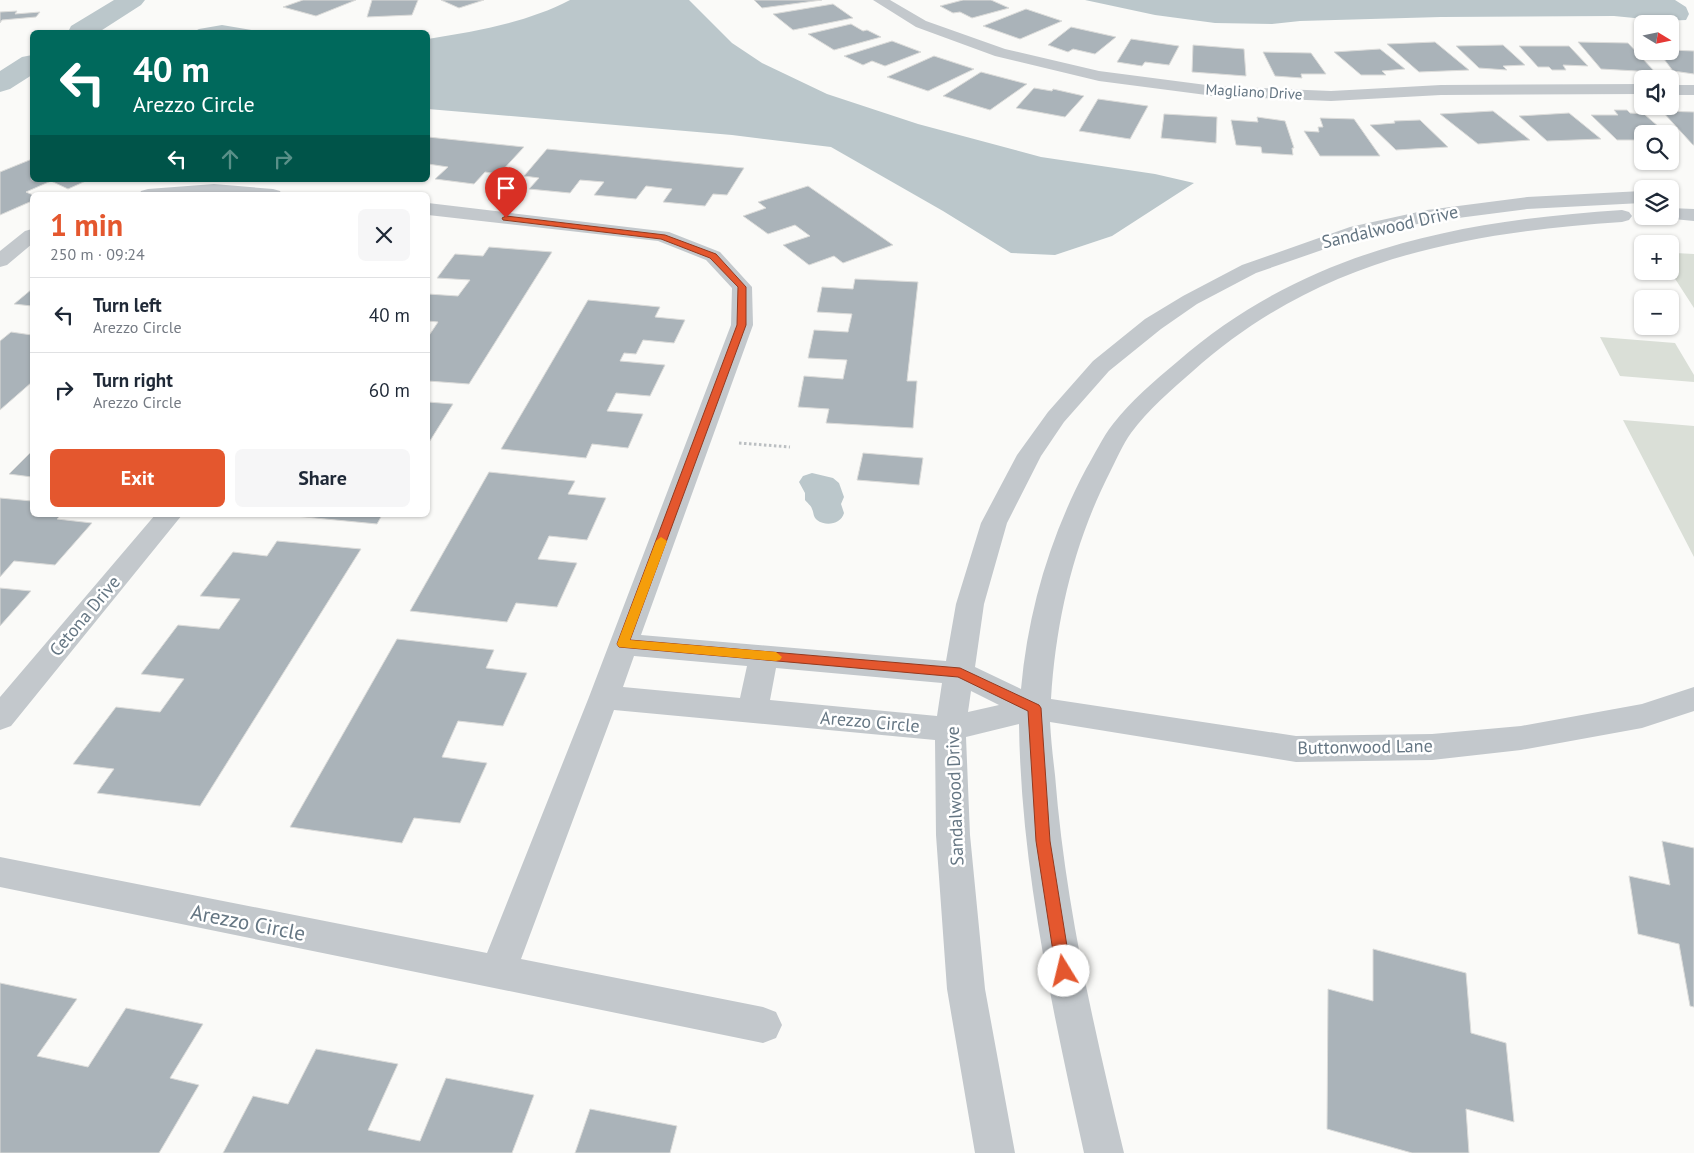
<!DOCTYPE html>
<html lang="en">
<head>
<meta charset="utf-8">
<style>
	body { margin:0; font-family:"PT Sans",sans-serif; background:#f6f6f7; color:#1f2937; height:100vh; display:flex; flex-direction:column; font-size:19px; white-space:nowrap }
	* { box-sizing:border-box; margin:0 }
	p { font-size:16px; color:#747a83 }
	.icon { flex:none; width:28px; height:28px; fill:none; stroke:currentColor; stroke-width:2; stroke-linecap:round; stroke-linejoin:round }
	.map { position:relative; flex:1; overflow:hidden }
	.panel { position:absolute; left:30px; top:192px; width:400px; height:325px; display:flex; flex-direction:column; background:#fff; border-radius:8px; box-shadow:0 1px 4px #0004 }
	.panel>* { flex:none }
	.hud { position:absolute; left:30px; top:30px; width:400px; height:152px; border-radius:8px; box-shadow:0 1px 4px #0004; background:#00695c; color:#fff; overflow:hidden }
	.needle { width:32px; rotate:100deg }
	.tools { position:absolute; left:1634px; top:15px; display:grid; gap:10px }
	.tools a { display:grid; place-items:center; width:45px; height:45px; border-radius:8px; background:#fff; box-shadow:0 1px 4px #0004; font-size:25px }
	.pin { position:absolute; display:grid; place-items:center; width:42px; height:42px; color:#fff; margin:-51px -21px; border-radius:50% 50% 50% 0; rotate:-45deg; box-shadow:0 0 5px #0007 }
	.pin .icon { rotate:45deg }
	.me { position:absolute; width:55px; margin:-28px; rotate:351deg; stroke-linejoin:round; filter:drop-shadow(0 0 4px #0008) }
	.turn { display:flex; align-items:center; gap:18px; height:105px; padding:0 20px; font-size:22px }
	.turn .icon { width:65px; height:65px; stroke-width:2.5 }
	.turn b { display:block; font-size:35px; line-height:42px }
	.lanes { display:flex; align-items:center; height:48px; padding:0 20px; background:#0003; justify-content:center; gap:25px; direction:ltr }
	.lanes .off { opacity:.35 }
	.round { display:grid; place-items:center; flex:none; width:52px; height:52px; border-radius:8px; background:#f6f6f7 }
	.summary { display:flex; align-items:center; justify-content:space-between; height:85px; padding:0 20px }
	h1 { font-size:30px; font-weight:600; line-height:38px; color:#e4572e }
	.button { display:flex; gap:10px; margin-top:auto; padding:10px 20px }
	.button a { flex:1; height:58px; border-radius:8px; background:#e4572e; color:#fff; font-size:20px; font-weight:600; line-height:58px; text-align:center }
	.button a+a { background:#f6f6f7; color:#1f2937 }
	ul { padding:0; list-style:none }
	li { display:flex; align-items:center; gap:15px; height:75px; padding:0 20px; border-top:1px solid #e0e1e3 }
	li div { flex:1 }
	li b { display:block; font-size:19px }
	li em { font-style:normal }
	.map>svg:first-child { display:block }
	.green { fill:#dadfd7 }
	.water { fill:#bbc7cb }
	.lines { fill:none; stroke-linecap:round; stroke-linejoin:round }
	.canal { fill:#bbc7cb; fill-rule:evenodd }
	.building { fill:#aab3b9; stroke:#dcdcda }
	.path { stroke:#bbbfc2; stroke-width:3; stroke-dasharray:2.5 2.5; stroke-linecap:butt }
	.minor { fill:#c3c8cc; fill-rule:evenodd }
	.route { fill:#e4572e; stroke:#94391e }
	.slow { fill:#f59e0b }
	.labels { text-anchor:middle; stroke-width:5; stroke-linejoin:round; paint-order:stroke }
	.far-street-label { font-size:15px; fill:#657683; stroke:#fff }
	.street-label { font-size:18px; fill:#657683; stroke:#fff }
	.near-street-label { font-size:21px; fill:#657683; stroke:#fff }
</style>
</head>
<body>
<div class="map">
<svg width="1694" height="1153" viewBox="0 0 1694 1153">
	<rect width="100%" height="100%" fill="#fafaf8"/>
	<!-- green -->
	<path class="green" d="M1675,253L1694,254V308L1670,271V256Z
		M1600,337L1675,343L1694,375V382L1620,376Z
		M1623,420L1694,426V557Z"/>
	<!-- water -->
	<path class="water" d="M570,0H689L732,43L762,63L827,94L918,124L1041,157L1155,174L1194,183L1112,236L1055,255L1011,253L943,211L831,147L732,135L428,109V39C476,31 526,23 570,0Z
		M1085,0H1675L1686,7L1689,14L1686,20L1665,21L1614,16L1441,17L1300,21L1272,24L1215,23L1155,15Z
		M222,25L263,32H193L199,29Z
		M812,473L833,478L839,483L844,497L841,504L844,513C841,524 826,527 817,520C813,517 814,513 812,509C811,505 807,503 805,500V493L799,482L803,476Z"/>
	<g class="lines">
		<!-- canal -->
		<path class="canal" d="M114,0H145L141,5L99,32H68L71,26Z
			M32,55V75L10,89L0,92V71L22,57Z"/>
	</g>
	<!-- building -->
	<path class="building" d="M303,0H356L316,16L283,7Z
		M372,0H418L412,15L367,17Z
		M441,0H484L459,8Z
		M754,0H822L762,8Z
		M963,0H991L1009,8L972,18L960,12L953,13L940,6Z
		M833,4L853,18L793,30L773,14Z
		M1026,9L1062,21L1020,39L983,26Z
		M17,11L15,14L40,12L36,17L2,20L0,23V12Z
		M851,24L863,31L867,30L881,37L834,50L808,34Z
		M1071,27L1116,37L1095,54L1073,49L1068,52L1048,45Z
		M1131,39L1179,46L1169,65L1145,62L1142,66L1117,62Z
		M892,41L921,52L885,66L872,61L863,65L844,56Z
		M1435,42L1469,70L1419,72L1387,44Z
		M1578,42L1628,43L1655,72L1601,69Z
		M1193,45L1244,49L1246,76L1192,72Z
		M1503,45L1525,65L1503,66L1507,70L1479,68L1456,46Z
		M1519,46H1569L1588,66L1563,65L1566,70H1552L1549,67H1538Z
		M1380,49L1405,69L1382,71L1386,75H1361L1334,52Z
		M1670,50L1694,51V74L1673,71L1658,51H1670Z
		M1263,52L1311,53L1326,74H1301L1302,78L1275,76Z
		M934,56L974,69L928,91L887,77Z
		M981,72L1027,84L990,110L943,96Z
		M1034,88L1052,91L1053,89L1084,96L1065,117L1016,108Z
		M1098,99L1148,106L1130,139L1079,131Z
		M1614,110H1627L1630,113L1644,114L1667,134H1642V143L1640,140H1617L1591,115H1618Z
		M1493,111L1530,140L1478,144L1440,114Z
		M1662,111L1694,112V145H1693Z
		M1569,113L1601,139L1547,141L1519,116Z
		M1164,114L1217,117L1216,143L1161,138Z
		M1257,117L1285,121L1294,148H1292L1293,155L1262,153L1261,147L1236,145L1231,120L1258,122Z
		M1320,118L1354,119L1380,156H1320L1304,131L1319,132L1318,127H1323Z
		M1420,120L1448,147L1396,150L1370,125L1395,123L1394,121Z
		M428,137L524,147L499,174L485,172L474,184L435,179L448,167L428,164Z
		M547,149L744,168L727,195L713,194L705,206L663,202L672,189L646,186L636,199L594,195L604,182L580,180L570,193L529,189L539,178L524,176Z
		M32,159V180H88L68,189L51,181L26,192L33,195L32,201L0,215V172Z
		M808,186L893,245L843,263L834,256L809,265L783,245L810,236L795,225L768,234L743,216L766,208L758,202Z
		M489,247L552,252L469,384L428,381V337L438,322L428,321V294L458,296L470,280L437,278L455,254L483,256Z
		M855,279L918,282L907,381H917L913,428L826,423L829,409L798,407L804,376L843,379L847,360L808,358L814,330L848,332L852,314L817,312L822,287L853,289Z
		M32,289V306L14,304Z
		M588,300L660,307L655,317L685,320L674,343L643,340L636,354L624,353L620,361L665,365L650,396L616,393L607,411L643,414L628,448L592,444L586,458L501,449Z
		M11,332L32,335V382L0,410V341Z
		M428,402L453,404L428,444Z
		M32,451V477L9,474Z
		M863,453L923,458L919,485L857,480Z
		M489,472L575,481L568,494L606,498L587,540L549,536L538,559L577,563L557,607L516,603L507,622L410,611Z
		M0,498L32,501V515H61L57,519L92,523L55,565L14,561L0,577Z
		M296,515H382L377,524L295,516Z
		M277,541L361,549L200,806L97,793L114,769L73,764L116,707L160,712L184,679L141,674L178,625L219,629L240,599L200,596L233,552L267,556Z
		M0,588L31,591L0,626Z
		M397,639L494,650L486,668L527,673L503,726L458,721L442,757L487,763L460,823L414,818L402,843L290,827Z
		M1662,841L1694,848V1007L1690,1006L1679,944L1638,934L1629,876L1670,885Z
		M1373,949L1466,973L1471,1033L1506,1043L1514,1122L1466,1109L1469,1153H1412L1327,1129L1328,989L1373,1001Z
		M0,983L77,999L37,1056L88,1067L126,1008L203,1024L170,1078L199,1085L159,1153H0Z
		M316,1049L398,1064L368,1130L420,1141L446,1078L534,1095L512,1153H223L253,1096L288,1104Z
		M590,1109L677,1126L670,1153H575Z"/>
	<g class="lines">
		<!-- path -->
		<path class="path" d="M739,443L790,447"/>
		<!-- minor -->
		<path class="minor" d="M873,0H890L926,21L1005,49L1099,71L1214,86L1331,91L1441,85L1642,84V94L1441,95L1331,101L1214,96L1099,81L995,56L916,27Z
			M1670,85H1694V95H1670Z
			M214,184L273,189L280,191L282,195H139L141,191L148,189Z
			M1642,191V203L1527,209L1427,222L1362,236L1256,273L1197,304L1161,329L1109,371L1064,422L1041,456L1007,523L984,604L975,667L1021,689C1028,611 1050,537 1086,469C1095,454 1102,438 1113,424C1131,401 1154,381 1177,362C1305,250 1457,221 1622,210L1629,212L1632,216L1629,220L1622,222C1460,233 1317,260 1193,371C1171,390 1148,410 1131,433C1123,444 1117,458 1111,470C1074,542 1056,619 1051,699L1296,736L1432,734L1521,726L1642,704L1694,687V711L1642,728L1521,750L1432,760L1296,762L1050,722C1051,740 1053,758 1055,775C1065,904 1094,1028 1124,1153H1084C1053,1012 1021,869 1019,724L966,737L970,835L985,989L1015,1153H975L947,989L936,835L935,740L614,710L521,959L763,1007L776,1012L782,1025L776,1038L763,1043L0,887V857L487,953L589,697L731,325L732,288L706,260L658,241L428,215V203L669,232L720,252L752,287L753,325L641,635L946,661L956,604L981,523L1017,455L1048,412L1093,361L1145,319L1183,296L1242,265L1350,227L1427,210L1527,197ZM634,656L747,666L740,698L623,687ZM776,668L942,683L937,716L770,700ZM971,691L999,705L968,712Z
			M1670,208L1694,209V221L1663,218L1662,216H1670Z
			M32,229V244L7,265L0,267V251L25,231Z
			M155,515H182L11,726L0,730V697Z"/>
	</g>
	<!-- route -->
	<path class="route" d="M506,216L665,235L716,254L746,287V325L630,640L960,668L1039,705L1041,708L1050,841L1071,971L1069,976L1064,978L1058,976L1056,971L1036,841L1028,711L958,677L619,647L617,644L737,325L738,287L710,258L661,239L503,220L502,218Z"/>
	<!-- slow -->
	<path class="slow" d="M661,537L667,541L630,640L776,652L782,657L780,660L776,661L619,647L617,644L656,541Z"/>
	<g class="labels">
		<!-- far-street labels -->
		<g class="far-street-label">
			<text transform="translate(1254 92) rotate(3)" y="5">Magliano Drive</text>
		</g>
		<!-- street labels -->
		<g class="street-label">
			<text transform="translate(1390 227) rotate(-13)" y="6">Sandalwood Drive</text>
			<text transform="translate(85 616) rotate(-50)" y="6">Cetona Drive</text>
			<text transform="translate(870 722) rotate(5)" y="6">Arezzo Circle</text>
			<text transform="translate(1365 747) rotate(-1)" y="6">Buttonwood Lane</text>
			<text transform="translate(955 796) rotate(-92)" y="6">Sandalwood Drive</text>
		</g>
		<!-- near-street labels -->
		<g class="near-street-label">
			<text transform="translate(248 923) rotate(11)" y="7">Arezzo Circle</text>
		</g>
	</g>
</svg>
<div class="tools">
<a><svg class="needle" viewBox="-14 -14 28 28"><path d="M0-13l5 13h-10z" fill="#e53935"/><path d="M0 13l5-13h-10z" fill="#747a83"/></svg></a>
<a><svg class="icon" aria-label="sound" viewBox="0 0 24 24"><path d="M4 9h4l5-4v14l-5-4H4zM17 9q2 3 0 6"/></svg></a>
<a><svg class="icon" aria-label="search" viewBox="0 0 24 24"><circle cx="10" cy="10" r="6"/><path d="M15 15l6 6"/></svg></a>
<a><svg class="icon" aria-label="layers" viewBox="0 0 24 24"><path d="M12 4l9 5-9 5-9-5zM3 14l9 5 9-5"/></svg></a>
<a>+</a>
<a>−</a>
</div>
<div class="pin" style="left:506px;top:218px;background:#d93025"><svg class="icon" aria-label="arrive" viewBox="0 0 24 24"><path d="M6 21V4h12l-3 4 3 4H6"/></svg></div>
<svg class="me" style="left:1064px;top:971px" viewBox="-20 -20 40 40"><circle r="19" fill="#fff"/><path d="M0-13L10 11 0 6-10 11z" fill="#e4572e"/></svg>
<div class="hud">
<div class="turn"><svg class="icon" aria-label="left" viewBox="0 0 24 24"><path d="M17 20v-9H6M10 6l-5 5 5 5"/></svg><div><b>40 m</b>Arezzo Circle</div></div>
<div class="lanes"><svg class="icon" aria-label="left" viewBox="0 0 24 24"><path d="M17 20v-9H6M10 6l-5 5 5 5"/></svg><svg class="icon off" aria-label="ahead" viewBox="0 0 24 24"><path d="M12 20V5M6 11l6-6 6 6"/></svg><svg class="icon off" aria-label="right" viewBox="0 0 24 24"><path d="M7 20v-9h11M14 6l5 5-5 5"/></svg></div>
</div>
<section class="panel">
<div class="summary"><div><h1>1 min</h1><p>250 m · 09:24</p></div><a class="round"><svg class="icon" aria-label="close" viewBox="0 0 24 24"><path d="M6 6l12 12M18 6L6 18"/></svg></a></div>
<ul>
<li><svg class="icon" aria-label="left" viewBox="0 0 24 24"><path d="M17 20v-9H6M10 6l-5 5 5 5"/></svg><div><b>Turn left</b><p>Arezzo Circle</p></div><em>40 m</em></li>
<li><svg class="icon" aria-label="right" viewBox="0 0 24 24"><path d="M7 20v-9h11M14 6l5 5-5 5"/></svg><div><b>Turn right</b><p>Arezzo Circle</p></div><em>60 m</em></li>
</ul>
<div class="button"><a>Exit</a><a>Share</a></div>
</section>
</div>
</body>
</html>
